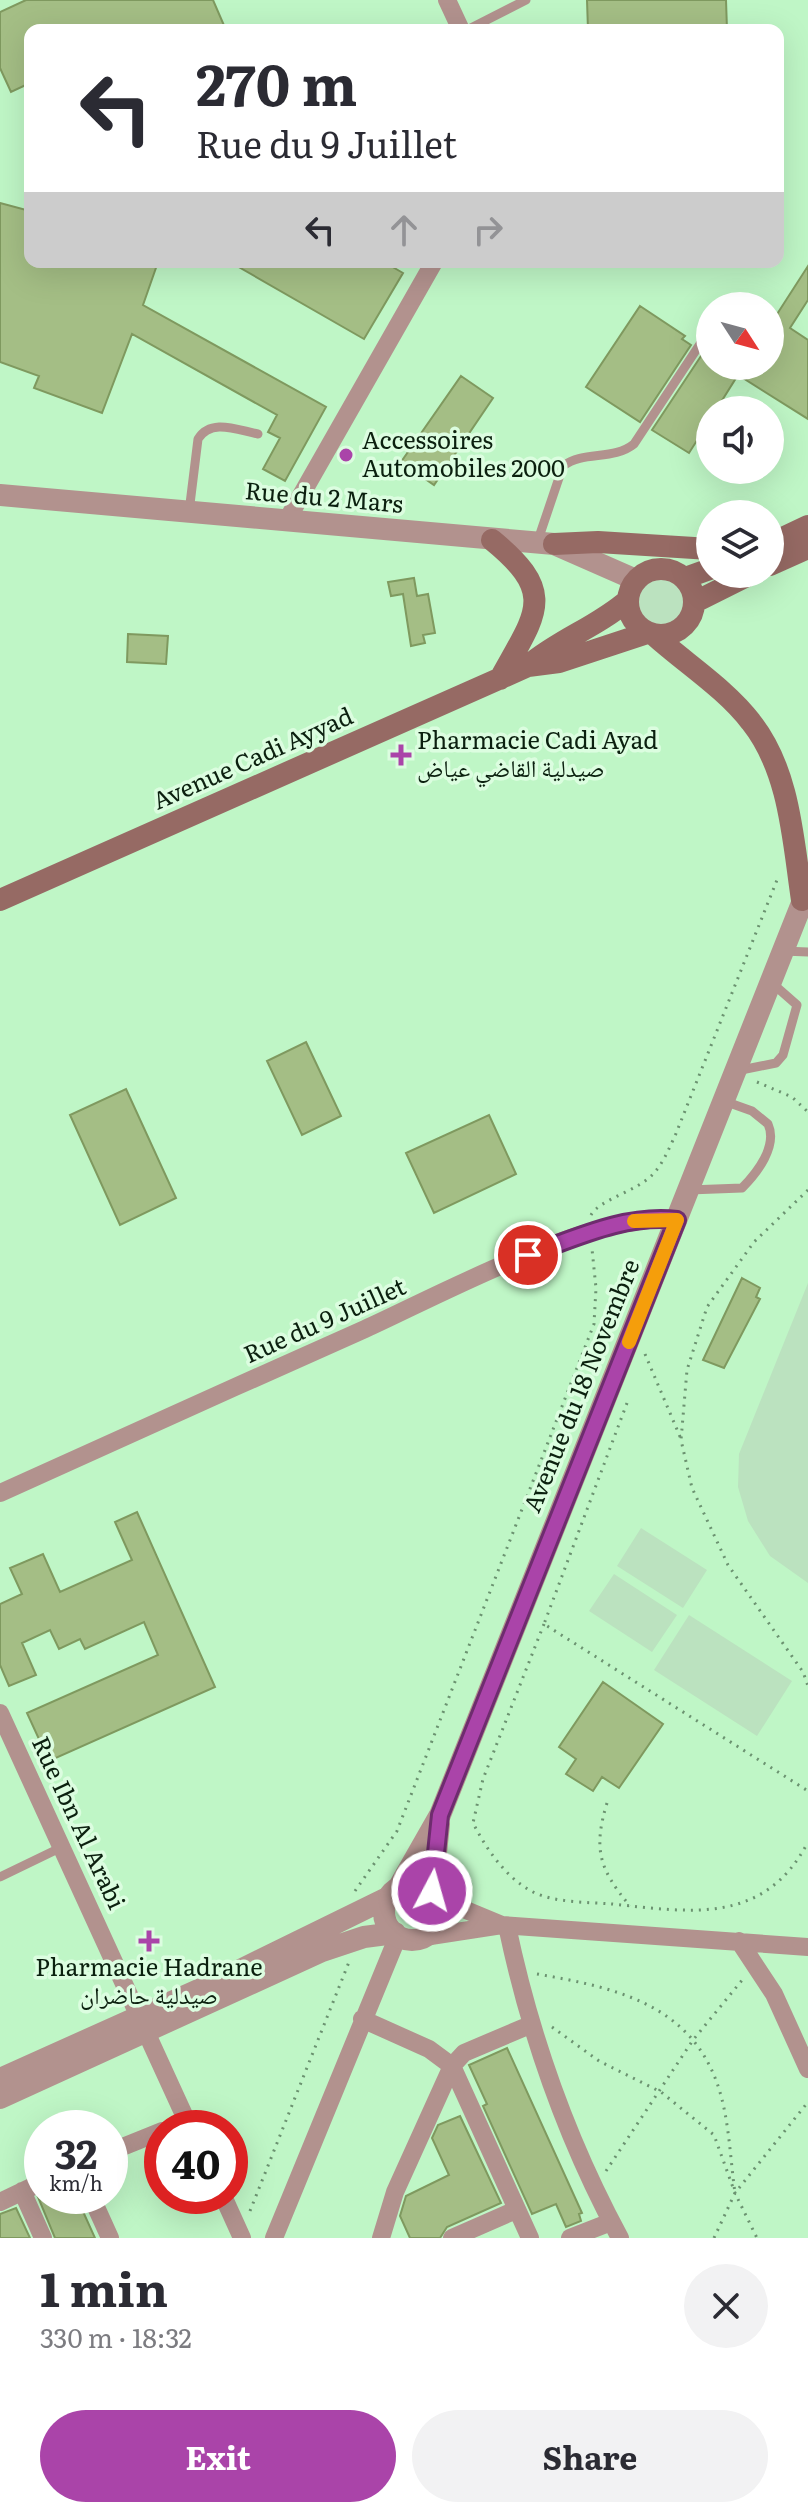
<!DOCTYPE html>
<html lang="en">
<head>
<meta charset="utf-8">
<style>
	body { margin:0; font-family:Literata,"Noto Naskh Arabic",serif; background:#f2f2f3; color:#2b2b33; height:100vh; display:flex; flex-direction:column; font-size:30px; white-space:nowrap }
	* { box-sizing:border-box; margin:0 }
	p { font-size:26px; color:#7c7c81 }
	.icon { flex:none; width:44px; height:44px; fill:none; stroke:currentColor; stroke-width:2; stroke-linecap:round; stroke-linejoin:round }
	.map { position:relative; height:2238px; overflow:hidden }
	.details { display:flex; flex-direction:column; background:#fff; flex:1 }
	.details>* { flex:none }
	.guide { position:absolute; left:24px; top:24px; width:760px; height:244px; border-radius:16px; box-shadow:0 8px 32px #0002; background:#fff; color:#2b2b33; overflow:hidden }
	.needle { width:52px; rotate:126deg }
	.tools { position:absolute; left:696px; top:292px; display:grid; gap:16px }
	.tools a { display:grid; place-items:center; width:88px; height:88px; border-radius:50%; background:#fff; box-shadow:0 8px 32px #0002; font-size:40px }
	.speed { position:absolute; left:24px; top:2110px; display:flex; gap:16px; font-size:40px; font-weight:700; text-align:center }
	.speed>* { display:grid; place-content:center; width:104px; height:104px; border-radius:50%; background:#fff; box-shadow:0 8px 32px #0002; line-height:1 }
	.speed small { font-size:20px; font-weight:400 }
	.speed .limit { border:12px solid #d22; background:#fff; color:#111 }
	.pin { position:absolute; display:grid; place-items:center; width:68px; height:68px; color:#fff; margin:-34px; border:4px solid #fff; border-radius:50%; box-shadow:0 2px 8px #0007 }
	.me { position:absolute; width:88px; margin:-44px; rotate:6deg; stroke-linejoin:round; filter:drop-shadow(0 0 6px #0008) }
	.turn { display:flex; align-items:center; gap:28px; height:168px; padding:0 40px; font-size:36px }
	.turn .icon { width:104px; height:104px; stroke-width:2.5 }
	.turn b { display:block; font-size:56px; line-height:68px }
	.lanes { display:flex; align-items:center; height:76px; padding:0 40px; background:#0003; justify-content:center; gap:40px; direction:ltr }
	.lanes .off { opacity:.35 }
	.round { display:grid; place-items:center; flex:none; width:84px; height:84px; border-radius:42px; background:#f2f2f3 }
	.head { display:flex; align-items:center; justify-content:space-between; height:136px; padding:0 40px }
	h1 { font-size:48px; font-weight:700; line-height:60px }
	.cta { display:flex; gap:16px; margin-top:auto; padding:16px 40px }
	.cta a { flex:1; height:92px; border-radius:48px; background:#aa44a9; color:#fff; font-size:32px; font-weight:700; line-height:92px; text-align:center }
	.cta a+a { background:#f2f2f3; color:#2b2b33 }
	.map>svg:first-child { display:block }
	.green { fill:#bbe2bf }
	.building { fill:#a4be85; stroke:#7f995f; stroke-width:2 }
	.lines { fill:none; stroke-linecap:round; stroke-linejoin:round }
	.path { stroke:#6b9270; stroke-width:3; stroke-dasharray:2 6; stroke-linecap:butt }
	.service { stroke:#b2928e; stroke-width:9 }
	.minor { stroke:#b2928e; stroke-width:18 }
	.tertiary { stroke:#b2928e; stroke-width:22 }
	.secondary { stroke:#966a64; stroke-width:22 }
	.route-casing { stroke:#6e2c6e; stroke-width:20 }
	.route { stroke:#aa44a9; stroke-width:14 }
	.slow { stroke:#f59e0b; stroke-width:14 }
	.poi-dot { fill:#aa44a9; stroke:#dcfde0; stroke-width:3 }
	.labels { text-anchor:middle; stroke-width:7; stroke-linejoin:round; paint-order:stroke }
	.poi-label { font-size:24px; fill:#0b200f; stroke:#dcfde0; text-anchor:start }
	.street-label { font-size:24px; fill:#0b200f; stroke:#dcfde0 }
</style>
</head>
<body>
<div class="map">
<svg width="808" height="2238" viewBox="0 0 808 2238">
	<rect width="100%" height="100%" fill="#bff6c6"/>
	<!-- green -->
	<path class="green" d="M633 604a28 28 0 1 1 56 0a28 28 0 1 1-56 0Z
		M808,1283V1583L770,1556L748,1521L738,1487L739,1454Z
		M641,1528L707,1570L683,1608L617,1566Z
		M614,1574L677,1615L652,1652L589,1611Z
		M689,1615L792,1681L757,1736L654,1670Z
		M402 1911a16 16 0 1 1 32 0a16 16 0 1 1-32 0Z"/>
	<!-- building -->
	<path class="building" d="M26,0H213L226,30H30V83L11,92L0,68V12Z
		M587,0H726L727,30H588Z
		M0,203L30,211V262H158L143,305L326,407L285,481L263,469L280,438L268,432L277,415L132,334L102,413L34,388L39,376L0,362Z
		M230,262H384L403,273L364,339Z
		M808,266V300L790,328L808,340V419L738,375L716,410H710V420L689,453L652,430L703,353L710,357V366H770V325Z
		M640,306L685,336L682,339L691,345L640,422L586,387Z
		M461,376L493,398L434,485L401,462Z
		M414,578L417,596L428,594L435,633L423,635L425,643L411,646L403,594L391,596L388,582Z
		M128,634L168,636L166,664L127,662Z
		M306,1042L341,1116L302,1135L267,1061Z
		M126,1089L176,1198L120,1225L70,1115Z
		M489,1115L516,1174L434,1213L406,1153Z
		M742,1278L760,1288L756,1297L760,1299L724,1368L703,1360Z
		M137,1512L215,1687L49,1761L27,1713L158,1655L144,1622L85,1649L80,1639L59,1649L50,1630L22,1643L36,1675L9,1686L0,1665V1604L22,1594L10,1568L43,1554L60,1592L132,1560L115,1522Z
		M603,1682L663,1724L619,1788L602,1777L593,1791L566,1774L576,1759L559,1747Z
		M507,2048L582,2213L579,2214L581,2221L566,2227L556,2204L532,2214L483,2106L487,2104L469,2065Z
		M460,2116L501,2203L447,2227L440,2238H410L400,2216L406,2196L449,2175L432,2138L438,2125Z
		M76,2196L95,2238H55L38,2197Z
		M16,2208L30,2238H0V2214Z"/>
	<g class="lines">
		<!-- path -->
		<path class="path" d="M757,1082L792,1097L808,1112
			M808,1190L754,1242L707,1307L687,1370L681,1440L692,1488L728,1565L803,1672L808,1686
			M591,1215C600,1199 638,1191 653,1174C663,1164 669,1148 675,1136L779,875
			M645,1354L681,1439
			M627,1403L544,1624L808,1791
			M544,1624L483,1779L473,1823C487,1850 506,1878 533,1892C555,1903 588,1902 612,1904C690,1912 764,1926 808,1842
			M607,1803C593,1849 599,1869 630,1906
			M355,1891L397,1831L594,1324L596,1288L592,1249
			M537,1974C611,1987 688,2002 717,2083C729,2116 730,2157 735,2193
			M552,2027L599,2061L661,2092L714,2135L735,2193L757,2238
			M606,2171L693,2040L743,1979
			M250,2211L349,1962
			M714,2238L735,2193L808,2102"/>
		<!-- service -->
		<path class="service" d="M467,30L526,0
			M189,512L198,439C211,418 237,430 258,434
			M538,540L563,466C584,450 613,461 634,444L710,329
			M783,951L808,952
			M736,1071L776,1063L783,1055L797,1005L772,983
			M689,1190L742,1188C757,1173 778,1146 768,1124L752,1111L724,1101
			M0,1877L62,1847"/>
		<!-- minor -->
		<path class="minor" d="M447,0L461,30
			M287,520L434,262
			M0,1493C122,1438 243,1383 365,1329C442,1294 595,1210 677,1220
			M0,1713L190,2128
			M437,1898L502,1925
			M507,1926C530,2035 567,2140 620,2238
			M424,1937L502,1925L808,1947
			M739,1941L774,1994L808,2069
			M362,2019L429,2049L452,2066L530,2238
			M110,2152L162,2131
			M22,2191L43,2238
			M91,2196L110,2238
			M223,2196L242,2238
			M0,2202L42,2182
			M274,2238L398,1936
			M381,2238L395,2192L452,2066L464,2053L530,2025
			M452,2238L516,2210
			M570,2238L611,2222"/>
		<!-- tertiary -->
		<path class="tertiary" d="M0,495L554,544L636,580
			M384 1912a28 28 0 1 1 56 0a28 28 0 1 1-56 0Z
			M399,1887L440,1815L808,888
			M432,1891L439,1824
			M0,2079L214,1983L389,1897
			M0,2098L322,1951L364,1937L395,1933"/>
		<!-- secondary -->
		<path class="secondary" d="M492,540C558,594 536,613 500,679
			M554,544L598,542L710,549
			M770,544L808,526
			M770,565L808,548
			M628 602a33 33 0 1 1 66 0a33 33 0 1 1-66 0Z
			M685,578L710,569
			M695,602L751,574
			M654,635C685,663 726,689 751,722C790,771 793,840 802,900
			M529,665C560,639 597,627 628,600
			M0,900L528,666L559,662L647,633"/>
	</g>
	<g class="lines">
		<defs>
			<path id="route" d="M432,1891L440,1815L677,1220C625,1214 576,1238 528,1255"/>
		</defs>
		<!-- route casing -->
		<use href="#route" class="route-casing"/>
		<!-- route -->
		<use href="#route" class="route"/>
		<!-- slow -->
		<path class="slow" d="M629,1342L677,1220L634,1221"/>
	</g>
	<!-- markers -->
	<g class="poi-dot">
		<circle cx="346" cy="455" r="8"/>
		<path d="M397 743h8v8h8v8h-8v8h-8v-8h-8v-8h8z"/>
		<path d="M145 1929h8v8h8v8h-8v8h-8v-8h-8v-8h8z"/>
	</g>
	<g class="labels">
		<!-- poi labels -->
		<g class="poi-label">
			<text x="362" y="449">Accessoires<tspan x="362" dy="28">Automobiles 2000</tspan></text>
			<text x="417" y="749">Pharmacie Cadi Ayad<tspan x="417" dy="28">صيدلية القاضي عياض</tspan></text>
			<text x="149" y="1976" text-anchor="middle">Pharmacie Hadrane<tspan x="149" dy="28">صيدلية حاضران</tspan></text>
		</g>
		<!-- street labels -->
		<g class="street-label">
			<text transform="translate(324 498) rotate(5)" y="8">Rue du 2 Mars</text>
			<text transform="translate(253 759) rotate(-24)" y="8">Avenue Cadi Ayyad</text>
			<text transform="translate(325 1321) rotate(-24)" y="8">Rue du 9 Juillet</text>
			<text transform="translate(582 1386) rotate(-68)" y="8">Avenue du 18 Novembre</text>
			<text transform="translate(78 1823) rotate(65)" y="8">Rue Ibn Al Arabi</text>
		</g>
	</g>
</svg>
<div class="tools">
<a><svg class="needle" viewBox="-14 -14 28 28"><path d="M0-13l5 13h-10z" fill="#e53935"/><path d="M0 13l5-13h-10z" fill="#7c7c81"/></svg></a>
<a><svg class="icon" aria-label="sound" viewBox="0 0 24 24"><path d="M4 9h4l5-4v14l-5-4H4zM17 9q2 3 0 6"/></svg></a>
<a><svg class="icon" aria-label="layers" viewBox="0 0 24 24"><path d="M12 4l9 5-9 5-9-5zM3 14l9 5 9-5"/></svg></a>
</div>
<div class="speed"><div>32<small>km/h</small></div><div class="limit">40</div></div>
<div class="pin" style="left:528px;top:1255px;background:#d93025"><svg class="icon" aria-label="arrive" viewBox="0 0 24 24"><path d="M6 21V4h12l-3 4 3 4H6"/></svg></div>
<svg class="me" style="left:432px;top:1891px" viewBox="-20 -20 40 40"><circle r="17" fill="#aa44a9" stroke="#fff" stroke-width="3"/><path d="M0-11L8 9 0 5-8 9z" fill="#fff"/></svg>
<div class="guide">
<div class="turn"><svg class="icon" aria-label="left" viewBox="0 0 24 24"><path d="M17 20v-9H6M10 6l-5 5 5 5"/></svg><div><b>270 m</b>Rue du 9 Juillet</div></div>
<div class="lanes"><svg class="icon" aria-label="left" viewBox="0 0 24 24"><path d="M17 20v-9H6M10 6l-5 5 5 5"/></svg><svg class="icon off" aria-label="ahead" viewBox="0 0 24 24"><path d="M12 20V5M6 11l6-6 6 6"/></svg><svg class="icon off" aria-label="right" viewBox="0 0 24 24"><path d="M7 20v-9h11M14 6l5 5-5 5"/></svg></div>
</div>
</div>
<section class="details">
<div class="head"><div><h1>1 min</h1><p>330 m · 18:32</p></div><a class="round"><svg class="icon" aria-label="close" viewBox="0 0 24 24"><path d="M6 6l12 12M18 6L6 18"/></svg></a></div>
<div class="cta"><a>Exit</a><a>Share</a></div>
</section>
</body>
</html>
